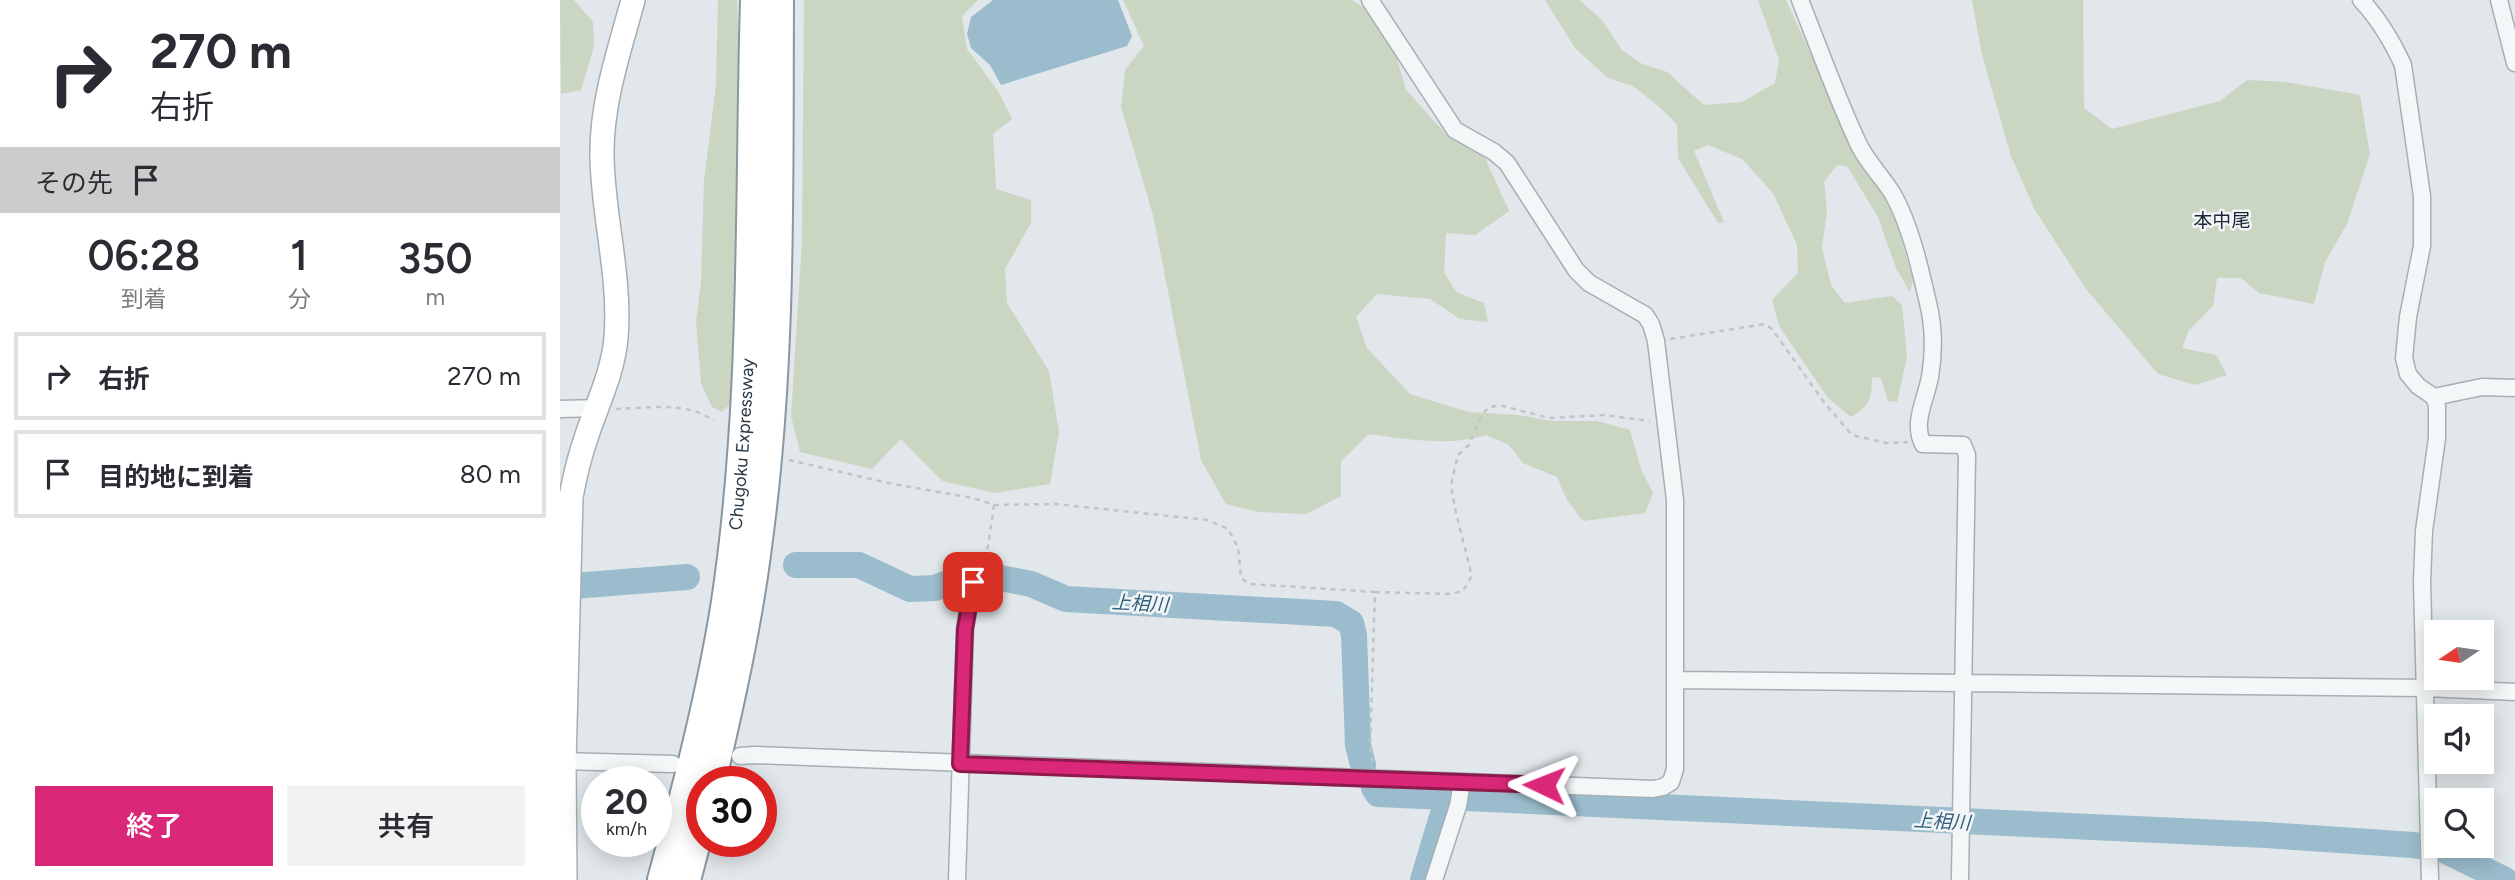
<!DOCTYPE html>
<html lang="ja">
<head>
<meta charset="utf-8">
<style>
	body { margin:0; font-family:Figtree,"Noto Sans JP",sans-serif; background:#f2f2f3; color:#2b2b33; height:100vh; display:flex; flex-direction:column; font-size:26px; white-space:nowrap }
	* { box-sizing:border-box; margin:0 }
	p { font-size:23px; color:#7c7c81 }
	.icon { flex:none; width:38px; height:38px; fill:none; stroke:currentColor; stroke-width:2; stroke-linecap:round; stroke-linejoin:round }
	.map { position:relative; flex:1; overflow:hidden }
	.side { display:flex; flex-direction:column; background:#fff; width:560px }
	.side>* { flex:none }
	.banner { background:#fff; color:#2b2b33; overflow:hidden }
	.needle { width:46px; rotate:257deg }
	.controls { position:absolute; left:1864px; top:620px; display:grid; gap:14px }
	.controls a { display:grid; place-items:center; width:70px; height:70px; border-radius:0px; background:#fff; box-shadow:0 4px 18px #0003; font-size:35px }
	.speed { position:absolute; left:21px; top:766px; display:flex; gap:14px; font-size:35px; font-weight:700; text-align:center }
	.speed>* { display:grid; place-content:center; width:91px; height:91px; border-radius:50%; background:#fff; box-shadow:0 4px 18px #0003; line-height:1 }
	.speed small { font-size:18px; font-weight:400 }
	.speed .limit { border:10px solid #d22; background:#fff; color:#111 }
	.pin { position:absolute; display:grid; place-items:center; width:60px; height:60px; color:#fff; margin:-30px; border-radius:14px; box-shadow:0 4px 10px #0006 }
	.me { position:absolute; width:77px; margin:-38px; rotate:272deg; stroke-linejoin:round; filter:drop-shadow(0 0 5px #0008) }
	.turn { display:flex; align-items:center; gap:24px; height:147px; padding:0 35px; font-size:32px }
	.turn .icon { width:91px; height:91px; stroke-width:2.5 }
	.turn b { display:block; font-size:49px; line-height:60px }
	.then { display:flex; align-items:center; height:66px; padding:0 35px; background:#0003; gap:14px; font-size:26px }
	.eta { display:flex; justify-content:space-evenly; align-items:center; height:119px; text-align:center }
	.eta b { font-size:42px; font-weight:600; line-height:49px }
	.button { display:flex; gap:14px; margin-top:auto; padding:14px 35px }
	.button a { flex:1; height:80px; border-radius:0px; background:#db2777; color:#fff; font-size:28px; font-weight:600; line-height:80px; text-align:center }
	.button a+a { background:#f2f2f3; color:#2b2b33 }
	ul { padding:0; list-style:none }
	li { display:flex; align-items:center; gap:21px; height:88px; margin:0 14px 10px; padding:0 21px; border:4px solid #e1e1e2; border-radius:0px }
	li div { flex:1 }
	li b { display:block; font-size:26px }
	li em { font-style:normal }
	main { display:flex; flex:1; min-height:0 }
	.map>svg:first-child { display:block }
	.green { fill:#cad5c2 }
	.water { fill:#9bbccc }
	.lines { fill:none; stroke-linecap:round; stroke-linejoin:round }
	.river { stroke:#9bbccc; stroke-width:26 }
	.street-casing { stroke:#a6afb5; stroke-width:19 }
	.secondary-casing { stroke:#a6afb5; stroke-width:26 }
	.highway-casing { stroke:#8897a2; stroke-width:32 }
	.path { stroke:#bfc5c9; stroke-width:2.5; stroke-dasharray:5 5; stroke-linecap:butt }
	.street { stroke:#f4f7f8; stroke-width:16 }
	.secondary { stroke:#fff; stroke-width:23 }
	.highway { stroke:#fff; stroke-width:28 }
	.route-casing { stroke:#8e194d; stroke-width:18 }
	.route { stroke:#db2777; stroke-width:12 }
	.labels { text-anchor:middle; stroke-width:5; stroke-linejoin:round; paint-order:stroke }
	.street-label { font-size:18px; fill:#293843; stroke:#f1f5f8 }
	.neighbourhood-label { font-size:19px; fill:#1b2834; stroke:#f1f5f8 }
	.water-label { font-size:19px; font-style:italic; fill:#315f79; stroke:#f1f5f8 }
</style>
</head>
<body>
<main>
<section class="side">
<div class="banner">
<div class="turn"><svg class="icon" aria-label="right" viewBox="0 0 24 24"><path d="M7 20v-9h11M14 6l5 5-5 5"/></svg><div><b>270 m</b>右折</div></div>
<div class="then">その先<svg class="icon" aria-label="arrive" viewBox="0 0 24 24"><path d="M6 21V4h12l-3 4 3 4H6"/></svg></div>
</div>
<div class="eta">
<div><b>06:28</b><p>到着</p></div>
<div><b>1</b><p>分</p></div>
<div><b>350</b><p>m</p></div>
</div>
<ul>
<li><svg class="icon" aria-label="right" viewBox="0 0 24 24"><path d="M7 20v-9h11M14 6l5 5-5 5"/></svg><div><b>右折</b></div><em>270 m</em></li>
<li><svg class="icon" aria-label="arrive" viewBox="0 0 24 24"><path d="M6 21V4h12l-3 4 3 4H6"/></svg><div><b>目的地に到着</b></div><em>80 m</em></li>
</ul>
<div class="button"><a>終了</a><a>共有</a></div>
</section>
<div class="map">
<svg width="1955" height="880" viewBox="0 0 1955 880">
	<rect width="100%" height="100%" fill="#e1e7ea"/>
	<!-- green -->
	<path class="green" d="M0,0H14L33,22L34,46L21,90L1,94Z
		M158,0H177L183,149L172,402L162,412L152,407L141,383L136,321L141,283L144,181L156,85Z
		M244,0H418L402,16L407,49L438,91L452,119L433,134L436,189L471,200V223L445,269L447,303L489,371L499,432L490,484L435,493L382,481L341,439L312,469L240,452L231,416L242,241Z
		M563,0H792L806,9L835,53L846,90L887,135L925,158L949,211L915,235L886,233L884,272L896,292L924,303L928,322L900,319L870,299L817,294L796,317L807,348L850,394L909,412L958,415L992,421H1037L1070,430L1081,469L1093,493L1085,513L1023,521L1007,500L997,477L963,463L949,445L926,435C888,447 848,439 809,434L781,461V496L746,514L699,512L666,504L641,460L593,215L561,107L565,70L584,46Z
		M985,0H1019L1041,19L1062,50L1082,64L1107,72L1144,105L1182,102L1215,83L1219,60L1198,0H1226L1285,129L1333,210L1353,280L1350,292L1336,268L1318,217L1287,166L1277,165L1264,182L1267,211L1262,247L1271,285L1285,303L1332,296L1342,305L1347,357L1337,402L1328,401L1321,378L1312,377C1311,399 1312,404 1291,417L1268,398L1219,326L1212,300L1238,273L1237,245L1213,193L1182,159L1148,145L1134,151L1164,222L1158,223L1118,158L1117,124L1097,105L1073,86L1048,78L1015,48Z
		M1412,0H1523L1524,108L1552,129L1660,101L1687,80L1726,82L1800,95L1810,154L1787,224L1765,262L1754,304L1699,293L1681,278H1657L1653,306L1629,330L1622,348L1656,355L1667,375L1635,385L1598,374L1526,289L1475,210L1451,156L1422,55Z"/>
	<!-- water -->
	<path class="water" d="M433,0H558L572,36L567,46L441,85L430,65L411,48L407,34L411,17Z"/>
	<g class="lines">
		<!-- river -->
		<path class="river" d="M236,565H299L350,589L375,588L409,575H426L471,584L506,599L776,614L791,623L794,635L798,745L803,765
			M0,587L127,577
			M814,788L818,794L1706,835L1853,845L1882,849L1945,880
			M863,880L888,797"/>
		<defs>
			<path id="street" d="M1240,0C1259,48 1276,96 1298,143C1307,163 1324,178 1334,196C1351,228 1360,268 1368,303C1374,327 1374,353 1370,377C1366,399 1352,423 1363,444L1403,445L1407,455L1400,880
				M1801,0C1819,19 1832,41 1843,65L1862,196V246L1848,317L1844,358L1848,374L1858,386L1874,397L1877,406V438L1864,531L1862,582L1870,880
				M1939,0L1955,63
				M1874,397L1922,387L1955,388
				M0,409L38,408
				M1115,680L1866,688L1955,692
				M180,756L194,755L1093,789L1103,787L1111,782L1115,769V500L1096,341L1091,324L1085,315L1029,283L1016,270L947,163L934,152L895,130L810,0
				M0,761L113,764
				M397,880L405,629L413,582
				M874,880L898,806L902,782"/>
			<path id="secondary" d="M5,880L4,762L11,497C15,475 20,455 27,435C38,402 53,372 56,338C61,276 43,218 42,157C41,103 59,52 73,0"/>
			<g id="highway">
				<path d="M151,782C170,702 188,621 198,539C222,360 218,179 219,0"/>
				<path id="s1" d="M102,880C127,788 151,696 166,602C196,402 189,201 195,0"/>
				<path d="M126,880L142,819"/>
			</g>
		</defs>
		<!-- street casing -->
		<use href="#street" class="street-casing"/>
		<!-- secondary casing -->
		<use href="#secondary" class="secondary-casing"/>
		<!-- highway casing -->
		<use href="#highway" class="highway-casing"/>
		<!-- path -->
		<path class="path" d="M1110,339L1205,324L1212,329L1263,401L1292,435L1326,443L1348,442
			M56,409C89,408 127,401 154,421
			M229,460L328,483L413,498L434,505L428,547L418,569
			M434,505L496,504L647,520L668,529L678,547L681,578L690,584L815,592L810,748L813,765
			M815,592L890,594L903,591L911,577L910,568L896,513L891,485L898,455L909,445L922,415L928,408L939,405L989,418L1044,415L1090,421"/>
		<!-- street -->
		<use href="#street" class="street"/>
		<!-- secondary -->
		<use href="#secondary" class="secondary"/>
		<!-- highway -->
		<use href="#highway" class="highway"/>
	</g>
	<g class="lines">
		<defs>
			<path id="route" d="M413,582L405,629L400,764L984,785"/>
		</defs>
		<!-- route casing -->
		<use href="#route" class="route-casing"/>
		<!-- route -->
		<use href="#route" class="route"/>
	</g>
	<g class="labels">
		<!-- street labels -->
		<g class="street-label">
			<text dy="6" stroke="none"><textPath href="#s1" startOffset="444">Chugoku Expressway</textPath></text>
		</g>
		<!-- neighbourhood labels -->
		<g class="neighbourhood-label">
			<text x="1662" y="227">本中尾</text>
		</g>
		<!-- water labels -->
		<g class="water-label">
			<text transform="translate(580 603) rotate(3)" y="7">上相川</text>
			<text transform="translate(1382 821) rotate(3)" y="7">上相川</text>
		</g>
	</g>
</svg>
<div class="controls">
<a><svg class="needle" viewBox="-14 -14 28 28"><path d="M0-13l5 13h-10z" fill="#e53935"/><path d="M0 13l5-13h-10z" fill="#7c7c81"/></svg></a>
<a><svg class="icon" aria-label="sound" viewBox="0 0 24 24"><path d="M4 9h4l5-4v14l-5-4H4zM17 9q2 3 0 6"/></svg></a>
<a><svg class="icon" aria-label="search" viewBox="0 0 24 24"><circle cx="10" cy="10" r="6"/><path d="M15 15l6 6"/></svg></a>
</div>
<div class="speed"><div>20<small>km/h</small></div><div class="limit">30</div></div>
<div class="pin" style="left:413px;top:582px;background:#d93025"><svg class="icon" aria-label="arrive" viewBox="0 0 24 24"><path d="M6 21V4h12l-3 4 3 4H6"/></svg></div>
<svg class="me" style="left:984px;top:785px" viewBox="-20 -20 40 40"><path d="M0-17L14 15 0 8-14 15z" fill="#db2777" stroke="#fff" stroke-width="4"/></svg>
</div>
</main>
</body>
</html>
